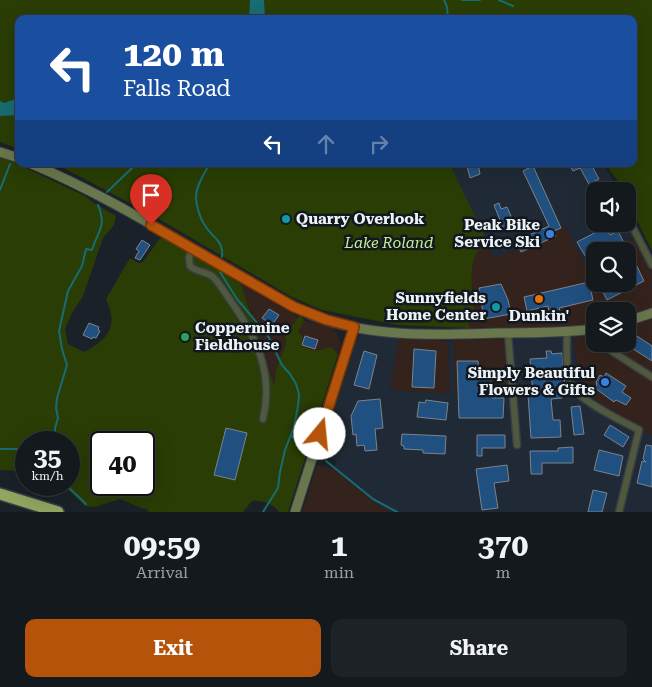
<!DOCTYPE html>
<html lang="en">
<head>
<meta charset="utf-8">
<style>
	body { margin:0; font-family:"Roboto Serif",serif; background:#1d2227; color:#f1f3f6; height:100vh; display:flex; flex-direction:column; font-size:19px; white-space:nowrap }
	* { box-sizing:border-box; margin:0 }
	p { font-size:16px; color:#9da0a4 }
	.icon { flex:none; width:28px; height:28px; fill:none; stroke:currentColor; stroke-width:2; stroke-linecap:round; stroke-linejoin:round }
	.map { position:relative; height:512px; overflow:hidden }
	.sheet { display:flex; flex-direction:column; background:#14191e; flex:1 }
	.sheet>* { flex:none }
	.guide { position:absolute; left:15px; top:15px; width:622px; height:152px; border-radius:10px; box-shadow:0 5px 20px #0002,0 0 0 1px #33383c; background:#1a4fa0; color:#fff; overflow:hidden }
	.fabs { position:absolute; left:586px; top:182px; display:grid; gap:10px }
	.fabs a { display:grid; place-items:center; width:50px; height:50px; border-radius:10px; background:#14191e; box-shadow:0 5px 20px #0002,0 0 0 1px #33383c; font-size:25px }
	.speed { position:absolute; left:15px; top:431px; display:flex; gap:10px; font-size:25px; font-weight:700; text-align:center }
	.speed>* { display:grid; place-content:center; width:65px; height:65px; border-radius:50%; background:#14191e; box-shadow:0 5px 20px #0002,0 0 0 1px #33383c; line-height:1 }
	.speed small { font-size:12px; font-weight:400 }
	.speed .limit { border:2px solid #111; border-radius:8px; background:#fff; color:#111 }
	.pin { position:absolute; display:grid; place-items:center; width:42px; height:42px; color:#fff; margin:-51px -21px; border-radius:50% 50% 50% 0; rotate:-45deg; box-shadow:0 0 5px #0007 }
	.pin .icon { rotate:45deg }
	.me { position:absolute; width:55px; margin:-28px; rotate:17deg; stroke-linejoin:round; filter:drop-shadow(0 0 4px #0008) }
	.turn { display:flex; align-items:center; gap:18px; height:105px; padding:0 25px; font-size:22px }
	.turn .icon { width:65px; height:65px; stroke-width:2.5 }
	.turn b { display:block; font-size:35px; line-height:42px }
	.lanes { display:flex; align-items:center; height:48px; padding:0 25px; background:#0003; justify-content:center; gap:25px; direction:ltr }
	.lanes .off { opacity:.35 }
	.eta { display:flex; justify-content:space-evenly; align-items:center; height:85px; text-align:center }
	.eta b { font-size:30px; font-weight:700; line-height:35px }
	.button { display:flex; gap:10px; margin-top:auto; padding:10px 25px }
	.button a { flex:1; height:58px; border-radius:10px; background:#b45309; color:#fff; font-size:20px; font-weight:700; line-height:58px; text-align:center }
	.button a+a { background:#1d2227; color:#f1f3f6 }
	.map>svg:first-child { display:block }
	.commercial { fill:#34231c; fill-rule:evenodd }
	.built { fill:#202a36 }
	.green { fill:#293d05; fill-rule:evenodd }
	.water { fill:#186c73 }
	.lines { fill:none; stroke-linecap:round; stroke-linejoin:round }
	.stream { stroke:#186c73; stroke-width:2 }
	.building { fill:#205080; stroke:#7b838c }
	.street-casing { stroke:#383e45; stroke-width:9 }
	.secondary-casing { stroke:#383e45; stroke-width:11 }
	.highway-casing { stroke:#383e45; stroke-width:14 }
	.street { stroke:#50583d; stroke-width:6 }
	.secondary { stroke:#6a774c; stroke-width:9 }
	.highway { stroke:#91a661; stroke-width:11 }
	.route-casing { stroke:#753606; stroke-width:12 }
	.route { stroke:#b45309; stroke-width:9 }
	.culture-dot { fill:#0f9aa8; stroke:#12181e; stroke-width:2 }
	.shop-dot { fill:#3f7fe0; stroke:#12181e; stroke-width:2 }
	.food-dot { fill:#e8710a; stroke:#12181e; stroke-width:2 }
	.leisure-dot { fill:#2e9e5b; stroke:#12181e; stroke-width:2 }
	.labels { text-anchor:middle; stroke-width:5; stroke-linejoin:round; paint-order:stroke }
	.poi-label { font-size:15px; font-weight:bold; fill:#edf2f7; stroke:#12181e; text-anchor:end }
	.park-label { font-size:15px; font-style:italic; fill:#c6ef93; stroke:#12181e }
</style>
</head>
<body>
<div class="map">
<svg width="652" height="512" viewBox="0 0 652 512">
	<rect width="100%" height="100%" fill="#1b2128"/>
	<!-- commercial -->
	<path class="commercial" d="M468,203L494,259L565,225L583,261L595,255V284H628V251H603L638,235L652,264V436L581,391L572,332H526L524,327L469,328ZM595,311H628V344H595Z
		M241,284L303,320L334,328L341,344L321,403L276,389Z
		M399,338L448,341L450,394L390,390Z
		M513,339L517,396L455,397L453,340Z
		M317,465L334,469L378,505L391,512H302Z"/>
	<!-- built -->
	<path class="built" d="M450,164H604L618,191H595V224H628V210L640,234L603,251H595V255L583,261L565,225L494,259Z
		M363,333L399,338L390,390L450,394L448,341L453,340L456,397L517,396L513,339L562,337L573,339L581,391L652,436V512H391L378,505L334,469L337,460L319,455L357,338Z"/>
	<!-- green -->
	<path class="green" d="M0,0H652V251L628,202V191H623L622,186L605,164H634V19H19V149L0,142Z
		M0,156L85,196L94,203L116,216L114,225L103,238L83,296L72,313L65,329L68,344L84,352C108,340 119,326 106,299L130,258L139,263L144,261L159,239H166L171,244L173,242L241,284L274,385L277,367L286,344L285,335L300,315L304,320L298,332L303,337L301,346L316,351L331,347L338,354L288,512H279C274,504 261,500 252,501L243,512H149L147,509L141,508L120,499L95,507L85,506L63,485H69V442H26V471L0,470ZM101,442H144V485H101Z
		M56,164H450L490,248L480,249C468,260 472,289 473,304C474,310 475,315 473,320H469V328L397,325L322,310L290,296L147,212Z"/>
	<!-- water -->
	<path class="water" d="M250,0H264L265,19H249Z
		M19,98V115L0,116V101L4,103Z"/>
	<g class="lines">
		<!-- stream -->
		<path class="stream" d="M444,0L447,7L448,19
			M462,0H480
			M499,0L513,6
			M16,150L17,127L19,124
			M209,164C205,174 196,184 196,197C196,206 200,219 206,227C213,238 224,241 222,257
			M0,190L10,164
			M107,192L132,168L134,164
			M220,272L237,299L268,336L282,365L290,374L296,384L299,394L298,406L294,427L285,450L280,472L278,488L263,512
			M292,436L302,447
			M45,442L55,434V428L58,418L56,408L57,398L67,365L62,349L59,331L68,291L82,266L86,249L92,250C98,230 107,227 98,205
			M0,449H26
			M326,461L373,499L397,512
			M66,485L86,504"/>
	</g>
	<!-- building -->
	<path class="building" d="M478,164L480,174L470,178L467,166Z
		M573,164H591L599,179L589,184L580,168L573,171L570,166Z
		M533,166L561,228L554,231L556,236L521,252L516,241L549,226L523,171Z
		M499,203L501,209L507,207L515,225L504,230L494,205Z
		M606,227L610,235L618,231L623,241L602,251H595V255L587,259L577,242Z
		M142,240L150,245L140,260L135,258L139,251L136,249Z
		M632,256L644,281L607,300L599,284H628V258Z
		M589,282L593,300L559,308L561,314L550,317L548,306L527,311L524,297Z
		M501,284L508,300L511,314L484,319L479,288Z
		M269,309L279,315L272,325L262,318Z
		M89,323L99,327L98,330L100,331L96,338L93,337L92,339L83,335Z
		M634,334L652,346V361L627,345Z
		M305,336L318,340L315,349L302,345Z
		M414,349L436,351L434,388L412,387Z
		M364,351L377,355L369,389L354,385Z
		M546,351H551L552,354L562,353L565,387H561L562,398L551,399L553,420H560L561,437L531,438L528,395H533L530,359L547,358Z
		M457,361H478L479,376H491L492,398H504L503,418H459Z
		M606,373L626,386L622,392L631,398L626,405L616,400L614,402L595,388L597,385L596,382L600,375L604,377Z
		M380,399L383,428L375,429L377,450L365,451L364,445L357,446L356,434L353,435L351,416L358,401Z
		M426,400L448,403L446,420L417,417L419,402L425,403Z
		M580,406L584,434L574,435L571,407Z
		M610,425L629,437L623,447L604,435Z
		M226,428L247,433L235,480L214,475Z
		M402,434L446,436L445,454L423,453V450L404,449V446L401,445Z
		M477,435H505V448H482V456H477Z
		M646,445L652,446V487L637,483L642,461L646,462L643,459Z
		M573,447V463H542V474H531L530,451H558V448Z
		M599,450L623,456L619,476L594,470Z
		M507,465L509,481L494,483L498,508L482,510L476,469Z
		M593,490L607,493L602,512H588Z"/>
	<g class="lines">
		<defs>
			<path id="street" d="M628,218L652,265
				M193,249L189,257L190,266C197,273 208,271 214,278C220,284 225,293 230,300C256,336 274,373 263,419
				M567,332C567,349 565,370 572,386C578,400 624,422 639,430L619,512
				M508,333L517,445
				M604,344L613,352L652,377"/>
			<path id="secondary" d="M0,152L19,158
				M32,164C99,192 162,231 225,267C254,284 283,303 314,316C372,338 436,335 497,333C530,333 563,333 595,329
				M628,321L652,313
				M295,512L354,327"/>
			<path id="highway" d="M0,494L58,512"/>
		</defs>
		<!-- street casing -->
		<use href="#street" class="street-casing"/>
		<!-- secondary casing -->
		<use href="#secondary" class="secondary-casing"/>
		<!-- highway casing -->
		<use href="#highway" class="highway-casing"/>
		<!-- street -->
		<use href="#street" class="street"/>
		<!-- secondary -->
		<use href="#secondary" class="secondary"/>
		<!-- highway -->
		<use href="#highway" class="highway"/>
	</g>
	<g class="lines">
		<defs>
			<path id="route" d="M151,225L294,307L327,320L354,327L320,434"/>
		</defs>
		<!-- route casing -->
		<use href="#route" class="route-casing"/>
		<!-- route -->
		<use href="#route" class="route"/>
	</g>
	<!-- markers -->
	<g class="culture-dot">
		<circle cx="286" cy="219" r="5"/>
		<circle cx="496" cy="307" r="5"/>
	</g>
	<g class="shop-dot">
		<circle cx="550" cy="234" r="5"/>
		<circle cx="605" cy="382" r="5"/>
	</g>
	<circle class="food-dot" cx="539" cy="299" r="5"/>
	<circle class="leisure-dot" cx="185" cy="337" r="5"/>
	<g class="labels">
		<!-- poi labels -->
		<g class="poi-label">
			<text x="296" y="224" text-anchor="start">Quarry Overlook</text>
			<text x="540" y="230">Peak Bike<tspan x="540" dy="17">Service Ski</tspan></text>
			<text x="486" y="303">Sunnyfields<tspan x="486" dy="17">Home Center</tspan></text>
			<text x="539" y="321" text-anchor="middle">Dunkin'</text>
			<text x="195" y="333" text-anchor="start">Coppermine<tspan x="195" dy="17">Fieldhouse</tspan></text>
			<text x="595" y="378">Simply Beautiful<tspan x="595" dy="17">Flowers &amp; Gifts</tspan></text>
		</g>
		<!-- park labels -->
		<g class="park-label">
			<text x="389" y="248">Lake Roland</text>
		</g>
	</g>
</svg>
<div class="fabs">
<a><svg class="icon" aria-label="sound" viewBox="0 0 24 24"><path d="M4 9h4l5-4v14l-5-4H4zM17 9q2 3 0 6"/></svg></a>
<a><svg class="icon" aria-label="search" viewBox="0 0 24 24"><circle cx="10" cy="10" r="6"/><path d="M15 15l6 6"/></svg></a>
<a><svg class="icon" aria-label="layers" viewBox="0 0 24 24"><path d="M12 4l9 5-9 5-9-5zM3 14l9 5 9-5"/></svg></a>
</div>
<div class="speed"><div>35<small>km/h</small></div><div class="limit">40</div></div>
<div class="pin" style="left:151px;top:225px;background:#d93025"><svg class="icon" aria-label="arrive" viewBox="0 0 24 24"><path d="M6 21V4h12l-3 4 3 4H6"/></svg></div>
<svg class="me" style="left:320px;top:434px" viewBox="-20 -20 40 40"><circle r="19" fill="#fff"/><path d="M0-13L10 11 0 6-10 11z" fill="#b45309"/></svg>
<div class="guide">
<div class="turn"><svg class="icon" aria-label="left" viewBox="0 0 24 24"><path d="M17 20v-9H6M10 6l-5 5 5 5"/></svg><div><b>120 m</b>Falls Road</div></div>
<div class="lanes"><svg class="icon" aria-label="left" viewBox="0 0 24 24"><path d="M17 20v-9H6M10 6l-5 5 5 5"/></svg><svg class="icon off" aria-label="ahead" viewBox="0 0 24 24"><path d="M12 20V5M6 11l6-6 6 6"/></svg><svg class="icon off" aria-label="right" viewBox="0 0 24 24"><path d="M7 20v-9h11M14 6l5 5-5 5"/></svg></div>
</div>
</div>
<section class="sheet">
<div class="eta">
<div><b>09:59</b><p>Arrival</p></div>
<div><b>1</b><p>min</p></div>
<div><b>370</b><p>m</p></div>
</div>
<div class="button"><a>Exit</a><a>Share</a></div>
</section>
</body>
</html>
